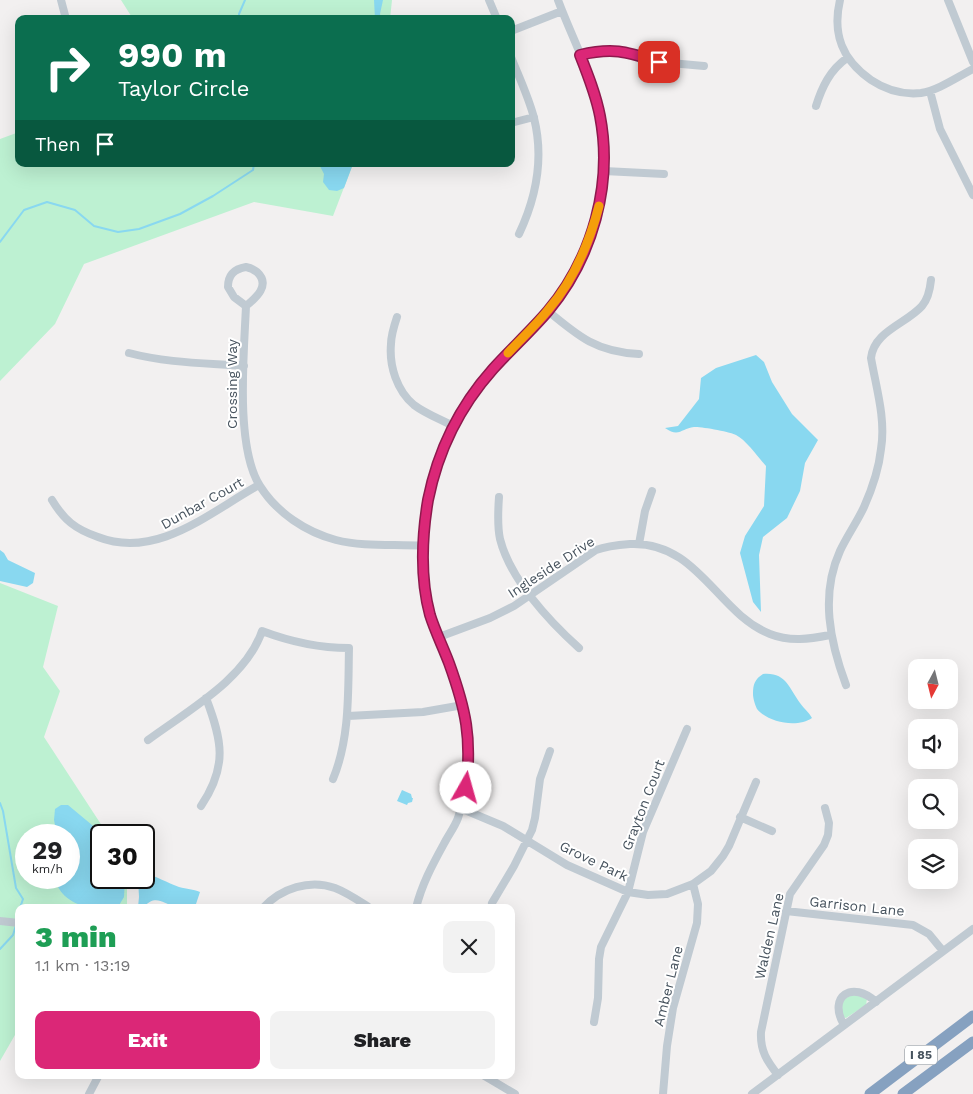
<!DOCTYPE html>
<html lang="en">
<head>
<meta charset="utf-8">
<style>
	body { margin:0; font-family:"Work Sans",sans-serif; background:#f2f2f2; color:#202124; height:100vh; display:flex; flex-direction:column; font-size:19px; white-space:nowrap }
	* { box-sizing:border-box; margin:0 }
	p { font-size:16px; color:#757577 }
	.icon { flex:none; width:28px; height:28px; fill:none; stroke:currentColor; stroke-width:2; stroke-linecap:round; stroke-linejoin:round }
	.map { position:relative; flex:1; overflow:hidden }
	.side { position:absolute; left:15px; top:904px; width:500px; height:175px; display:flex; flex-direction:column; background:#fff; border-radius:10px; box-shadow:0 5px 20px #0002 }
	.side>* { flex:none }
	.banner { position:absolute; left:15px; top:15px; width:500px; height:152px; border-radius:10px; box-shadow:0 5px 20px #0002; background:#0b6e4f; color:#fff; overflow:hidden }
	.needle { width:32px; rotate:187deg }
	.tools { position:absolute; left:908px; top:659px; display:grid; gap:10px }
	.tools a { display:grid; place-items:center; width:50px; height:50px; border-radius:10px; background:#fff; box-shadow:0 5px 20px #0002; font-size:25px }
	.speed { position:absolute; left:15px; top:824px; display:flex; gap:10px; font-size:25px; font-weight:700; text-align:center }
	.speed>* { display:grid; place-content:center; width:65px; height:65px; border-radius:50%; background:#fff; box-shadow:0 5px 20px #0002; line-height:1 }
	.speed small { font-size:12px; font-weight:400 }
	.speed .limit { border:2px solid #111; border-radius:8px; background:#fff; color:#111 }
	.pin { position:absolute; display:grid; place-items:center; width:42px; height:42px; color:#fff; margin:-21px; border-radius:10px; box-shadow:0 2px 8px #0006 }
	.me { position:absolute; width:55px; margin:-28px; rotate:7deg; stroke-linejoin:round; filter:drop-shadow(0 0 4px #0008) }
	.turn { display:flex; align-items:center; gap:18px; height:105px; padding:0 20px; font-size:22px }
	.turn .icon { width:65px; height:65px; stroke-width:2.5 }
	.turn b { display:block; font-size:35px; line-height:42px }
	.then { display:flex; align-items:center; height:48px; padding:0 20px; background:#0003; gap:10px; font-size:19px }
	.round { display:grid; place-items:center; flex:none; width:52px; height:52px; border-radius:10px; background:#f2f2f2 }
	.head { display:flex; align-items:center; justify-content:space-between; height:85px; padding:0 20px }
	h1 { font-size:30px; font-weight:800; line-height:38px; color:#1e9e55 }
	.primary-button { display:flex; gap:10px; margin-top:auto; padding:10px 20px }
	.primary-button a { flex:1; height:58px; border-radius:10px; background:#db2777; color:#fff; font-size:20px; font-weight:800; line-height:58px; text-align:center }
	.primary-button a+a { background:#f2f2f2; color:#202124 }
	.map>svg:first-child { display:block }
	.green { fill:#bdf1d2; fill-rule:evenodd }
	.water { fill:#89d8f0 }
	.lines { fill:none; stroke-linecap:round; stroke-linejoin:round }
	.stream { stroke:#89d8f0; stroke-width:2 }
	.minor { stroke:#c0cad2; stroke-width:8 }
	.highway { stroke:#86a1c0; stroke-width:11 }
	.route-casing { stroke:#8e194d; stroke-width:12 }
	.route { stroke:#db2777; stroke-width:9 }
	.slow { stroke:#f59e0b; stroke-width:9 }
	.labels { text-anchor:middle; stroke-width:4; stroke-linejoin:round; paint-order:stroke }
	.shield { fill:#fff; stroke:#7e878e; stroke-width:1 }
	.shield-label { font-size:12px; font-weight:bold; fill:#47535e }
	.street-label { font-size:14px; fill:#47535e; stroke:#fff }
</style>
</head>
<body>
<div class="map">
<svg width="973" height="1094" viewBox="0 0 973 1094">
	<rect width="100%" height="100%" fill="#f2f0f0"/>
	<!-- green -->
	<path class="green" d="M121,0H392L390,19H133Z
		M19,132V164H353L333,216L254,202L84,264L55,324L0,381V139Z
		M0,583L58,606L43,667L60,691L44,737L108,835H101V878H127V905L124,908H19V1028L0,1061ZM26,835H69V878H26Z
		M854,994L867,999L866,1005L846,1018L843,1017L841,1003L844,999Z"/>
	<!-- water -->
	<path class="water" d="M374,0H383L380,14L381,19H375Z
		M319,164H353L344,188L337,191L329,190L323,182L324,174Z
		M756,355L764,362L772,382L792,414L818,440L805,463L800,491L787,518L763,537L759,555L761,612L753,602L740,553L745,536L764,506L766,466C758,457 746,440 736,435C732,432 699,426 694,427C682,428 679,438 665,428L678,426L699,399L701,378L716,368Z
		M0,550L4,553L8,560L35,573L33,583L27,587L0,581Z
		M763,674C786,672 789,688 800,703C804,709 809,712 812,718C798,728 768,723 757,709C755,705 753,698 753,694C753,684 755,679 763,674Z
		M402,790L411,794L412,798H413L412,802L408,803L407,805L397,801Z
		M61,805H68L104,835H101V878H125L124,897L118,907C109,908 99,909 90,908C75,905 56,894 56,878H69V835H57L54,820L55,809Z
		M144,873C157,876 167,883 179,887C187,889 193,889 200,892L196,904L192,907C187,908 180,909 175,907C163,903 155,894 144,907H138L139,897L138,878H144Z"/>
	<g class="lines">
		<!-- stream -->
		<path class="stream" d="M239,19V14L245,0
			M0,242L24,210L47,202L75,210L94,226L118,232L139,229L180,214L213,196L253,170L254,164
			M0,803L3,811L16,888L23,899L20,908
			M17,920L19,914
			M0,949L13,935L16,925"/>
		<!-- minor -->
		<path class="minor" d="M61,0L66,19
			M489,0L497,19
			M840,0C832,34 842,60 871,80C886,90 902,95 921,93C939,90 957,77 973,69
			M948,0L973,62
			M511,31L562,11
			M580,55L598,51H623L659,62L704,66
			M511,57C519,77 529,98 534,118C544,158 536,198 519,234
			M930,91L940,129L973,195
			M816,106C822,87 830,70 847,58
			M511,123L534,117
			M604,171L664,174
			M246,267C251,268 253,269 257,272C271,285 256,298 246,306L234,297L228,287C228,275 234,269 246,267Z
			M246,306C244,353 235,447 260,486C277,513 306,532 336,540C364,547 395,544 424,546
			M548,311C579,337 597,352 639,354
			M397,317C394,326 391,335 391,344C389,366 397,391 414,405C426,414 440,419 453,426
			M129,353C167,363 205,363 244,366
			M499,497C498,511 497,525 500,539C510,579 549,621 579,648
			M52,500C64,520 75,529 98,537C157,560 210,512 259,485
			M639,544L645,511L652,491
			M439,637L490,618L514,606L596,550C607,546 618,545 630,544C698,541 717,613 770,634C790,642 810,639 830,635
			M846,685C830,642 820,595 840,551C847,536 857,522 864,507C872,489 879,468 881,449C886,419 876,387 871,358C874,331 906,324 922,306C928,299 930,290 931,280
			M348,716L423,712L463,705
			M148,740C187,711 246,679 262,631C291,642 318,648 349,648C348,692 350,738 333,779
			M201,806C228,766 222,740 206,698
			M460,808L503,826L567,865L628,892L648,895L667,894L693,884L711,871L723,856L729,846L756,782
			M740,817L772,831
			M492,903L514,866L532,830L535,818L540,779L550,751
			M263,908C281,888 310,879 335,888C348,893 359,901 370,908
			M416,908C422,883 434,862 446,840C450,833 455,826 458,818C465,797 469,773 469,750C469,712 453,675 440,641C437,631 432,622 430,613C421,576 422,536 429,500C438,450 460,406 494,368C515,345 538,324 557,299C596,248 612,179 600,116C593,76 572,38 558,0
			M786,911L913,925L929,934L943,951
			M0,921L19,923
			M594,1022L598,998L599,959L601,947L628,892L643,832L687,729
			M844,1025C827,996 853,980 876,1002
			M483,1075L515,1094
			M778,1075C767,1061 760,1051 761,1032L790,894L824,845L828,835L829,823L825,808
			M89,1094L99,1075
			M663,1094L667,1046L673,1008L697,923L698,904L693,884
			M752,1094L973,929"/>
		<!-- highway -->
		<path class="highway" d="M870,1094L973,1016
			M903,1094L973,1042"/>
	</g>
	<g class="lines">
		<defs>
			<path id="route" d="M466,788C472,738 466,710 449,663C443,647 435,631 430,615C420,578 422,536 428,500C438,450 460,406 493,369C511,349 531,331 548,311C593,257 613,184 600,116C596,95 588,75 580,55C614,47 627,52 659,62"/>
		</defs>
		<!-- route casing -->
		<use href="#route" class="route-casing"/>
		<!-- route -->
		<use href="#route" class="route"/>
		<!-- slow -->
		<path class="slow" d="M508,353C522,338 536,325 548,310C574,280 589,244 599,206"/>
	</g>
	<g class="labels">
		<!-- shield labels -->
		<rect class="shield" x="905" y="1045.5" width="32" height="19" rx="4"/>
		<g class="shield-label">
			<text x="921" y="1059">I 85</text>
		</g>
		<!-- street labels -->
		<g class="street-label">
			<text transform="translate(232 384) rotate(-90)" y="5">Crossing Way</text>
			<text transform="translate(202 503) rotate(-29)" y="5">Dunbar Court</text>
			<text transform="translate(551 567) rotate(-33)" y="5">Ingleside Drive</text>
			<text transform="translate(643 805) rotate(-69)" y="5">Grayton Court</text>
			<text transform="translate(594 861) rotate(26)" y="5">Grove Park</text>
			<text transform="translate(857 906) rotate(6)" y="5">Garrison Lane</text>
			<text transform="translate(769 936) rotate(-77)" y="5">Walden Lane</text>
			<text transform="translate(668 986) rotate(-76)" y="5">Amber Lane</text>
		</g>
	</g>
</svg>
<div class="tools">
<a><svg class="needle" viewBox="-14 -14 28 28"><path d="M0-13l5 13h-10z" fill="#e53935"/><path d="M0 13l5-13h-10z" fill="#757577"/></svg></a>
<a><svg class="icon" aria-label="sound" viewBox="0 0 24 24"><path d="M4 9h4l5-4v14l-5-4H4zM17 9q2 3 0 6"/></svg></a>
<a><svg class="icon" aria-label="search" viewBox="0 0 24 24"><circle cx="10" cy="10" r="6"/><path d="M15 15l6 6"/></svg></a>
<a><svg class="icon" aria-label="layers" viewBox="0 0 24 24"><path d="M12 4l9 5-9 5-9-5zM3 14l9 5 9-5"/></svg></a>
</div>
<div class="speed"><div>29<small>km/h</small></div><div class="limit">30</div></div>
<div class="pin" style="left:659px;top:62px;background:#d93025"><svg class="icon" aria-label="arrive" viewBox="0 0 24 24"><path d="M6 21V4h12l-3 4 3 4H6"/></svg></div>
<svg class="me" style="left:466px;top:788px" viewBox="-20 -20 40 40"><circle r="19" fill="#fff"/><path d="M0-13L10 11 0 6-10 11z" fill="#db2777"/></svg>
<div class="banner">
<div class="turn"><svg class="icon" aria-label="right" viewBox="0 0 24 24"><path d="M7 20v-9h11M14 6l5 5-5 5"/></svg><div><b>990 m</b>Taylor Circle</div></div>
<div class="then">Then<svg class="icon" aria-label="arrive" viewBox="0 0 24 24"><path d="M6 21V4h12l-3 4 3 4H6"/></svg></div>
</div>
<section class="side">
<div class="head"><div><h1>3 min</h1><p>1.1 km · 13:19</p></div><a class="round"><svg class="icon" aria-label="close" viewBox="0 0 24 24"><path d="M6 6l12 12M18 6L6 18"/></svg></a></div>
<div class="primary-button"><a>Exit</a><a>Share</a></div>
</section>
</div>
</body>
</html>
